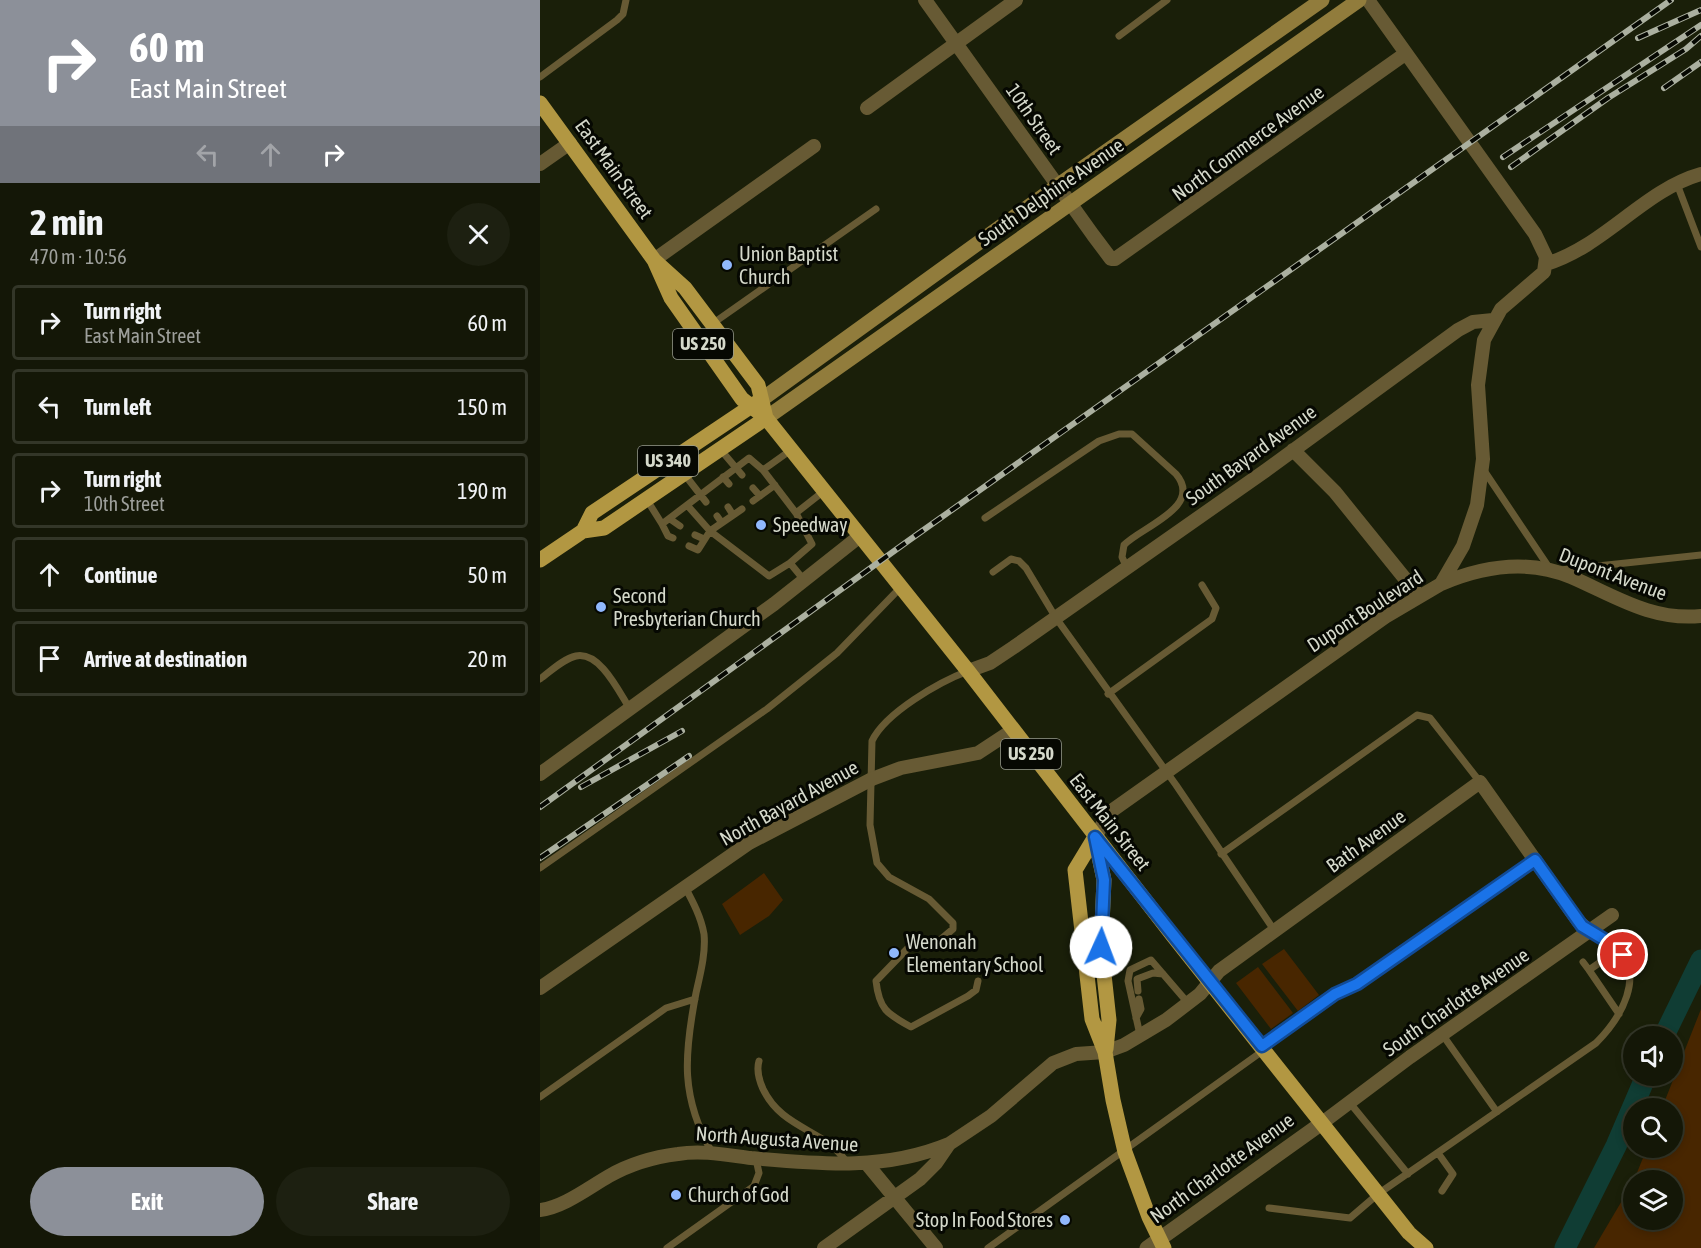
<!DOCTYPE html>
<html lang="en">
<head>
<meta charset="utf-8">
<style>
	body { margin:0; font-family:"Asap Condensed",sans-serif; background:#1d2011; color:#f1f3f6; height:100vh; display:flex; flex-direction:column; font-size:22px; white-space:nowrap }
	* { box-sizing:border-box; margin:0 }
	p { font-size:20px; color:#9d9f9b }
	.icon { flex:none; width:33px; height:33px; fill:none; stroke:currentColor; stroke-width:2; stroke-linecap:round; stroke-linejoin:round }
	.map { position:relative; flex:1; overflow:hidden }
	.sheet { display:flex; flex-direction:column; background:#141707; width:540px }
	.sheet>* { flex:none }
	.banner { background:#8c9099; color:#fff; overflow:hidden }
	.controls { position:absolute; left:1083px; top:1026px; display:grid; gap:12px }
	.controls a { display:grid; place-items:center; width:60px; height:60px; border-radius:50%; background:#141707; box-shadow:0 3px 9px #0003,0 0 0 2px #333628; font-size:30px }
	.pin { position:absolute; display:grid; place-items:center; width:51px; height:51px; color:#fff; margin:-26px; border:3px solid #fff; border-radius:50%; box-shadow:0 2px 6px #0007 }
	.me { position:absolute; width:66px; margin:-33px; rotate:2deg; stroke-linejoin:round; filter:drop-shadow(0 0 4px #0008) }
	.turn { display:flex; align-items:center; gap:21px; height:126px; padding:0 30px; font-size:27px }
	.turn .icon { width:78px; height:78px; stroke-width:2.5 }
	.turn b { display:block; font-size:42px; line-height:51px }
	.lanes { display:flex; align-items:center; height:57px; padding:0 30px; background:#0003; justify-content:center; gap:30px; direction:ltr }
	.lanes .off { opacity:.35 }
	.round { display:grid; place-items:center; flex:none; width:63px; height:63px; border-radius:32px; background:#1d2011 }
	.headline { display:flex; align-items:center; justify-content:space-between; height:102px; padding:0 30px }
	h1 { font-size:36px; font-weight:700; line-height:45px }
	.primary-button { display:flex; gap:12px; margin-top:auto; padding:12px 30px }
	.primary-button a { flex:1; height:69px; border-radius:36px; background:#8c9099; color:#fff; font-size:24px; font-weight:700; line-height:69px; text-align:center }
	.primary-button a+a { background:#1d2011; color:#f1f3f6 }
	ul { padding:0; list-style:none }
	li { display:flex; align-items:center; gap:18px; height:75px; margin:0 12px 9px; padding:0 18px; border:3px solid #333628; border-radius:6px }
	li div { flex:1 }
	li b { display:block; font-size:22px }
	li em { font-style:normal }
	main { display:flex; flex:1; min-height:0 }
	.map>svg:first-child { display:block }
	.green { fill:#482600 }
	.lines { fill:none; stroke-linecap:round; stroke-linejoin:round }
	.river { stroke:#103d34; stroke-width:21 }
	.service { stroke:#675a34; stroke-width:7 }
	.minor { stroke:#675a34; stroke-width:14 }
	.tertiary { stroke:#675a34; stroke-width:15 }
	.secondary { stroke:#917c3c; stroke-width:15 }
	.primary { stroke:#b29742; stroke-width:15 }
	.rail-casing { stroke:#abb0a0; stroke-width:6 }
	.rail { stroke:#060802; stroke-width:4; stroke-dasharray:11; stroke-linecap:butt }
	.route-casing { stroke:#114b97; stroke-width:15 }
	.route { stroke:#1a73e8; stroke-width:10 }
	.poi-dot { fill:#90b8fd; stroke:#060802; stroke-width:2 }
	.labels { text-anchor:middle; stroke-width:6; stroke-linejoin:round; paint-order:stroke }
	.shield { fill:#060802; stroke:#979a8f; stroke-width:1.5 }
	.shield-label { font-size:18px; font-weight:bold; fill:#d5d9cb }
	.street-label { font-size:20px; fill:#d5d9cb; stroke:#060802 }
	.poi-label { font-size:20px; fill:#d5d9cb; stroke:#060802; text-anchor:start }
</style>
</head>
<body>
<main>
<section class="sheet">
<div class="banner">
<div class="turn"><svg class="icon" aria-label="right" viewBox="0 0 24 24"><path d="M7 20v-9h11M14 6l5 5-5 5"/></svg><div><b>60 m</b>East Main Street</div></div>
<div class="lanes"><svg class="icon off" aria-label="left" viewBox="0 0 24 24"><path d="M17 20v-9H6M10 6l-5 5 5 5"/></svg><svg class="icon off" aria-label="ahead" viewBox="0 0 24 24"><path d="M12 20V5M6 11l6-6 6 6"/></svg><svg class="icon" aria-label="right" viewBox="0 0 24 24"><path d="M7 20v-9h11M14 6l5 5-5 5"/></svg></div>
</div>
<div class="headline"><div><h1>2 min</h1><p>470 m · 10:56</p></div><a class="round"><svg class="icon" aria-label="close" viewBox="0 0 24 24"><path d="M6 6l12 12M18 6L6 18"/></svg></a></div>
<ul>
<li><svg class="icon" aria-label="right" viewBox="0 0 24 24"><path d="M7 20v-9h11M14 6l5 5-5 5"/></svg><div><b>Turn right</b><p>East Main Street</p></div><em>60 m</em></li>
<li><svg class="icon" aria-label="left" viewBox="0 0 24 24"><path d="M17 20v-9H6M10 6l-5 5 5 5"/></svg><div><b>Turn left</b></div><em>150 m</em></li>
<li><svg class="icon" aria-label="right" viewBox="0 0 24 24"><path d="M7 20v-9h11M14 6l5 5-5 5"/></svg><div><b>Turn right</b><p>10th Street</p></div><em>190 m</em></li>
<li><svg class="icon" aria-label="ahead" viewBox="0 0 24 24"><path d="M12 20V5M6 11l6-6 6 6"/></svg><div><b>Continue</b></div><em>50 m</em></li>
<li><svg class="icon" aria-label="arrive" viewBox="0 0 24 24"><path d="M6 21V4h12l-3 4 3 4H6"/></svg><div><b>Arrive at destination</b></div><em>20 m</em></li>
</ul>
<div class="primary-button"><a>Exit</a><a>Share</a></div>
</section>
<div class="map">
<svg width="1161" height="1248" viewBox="0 0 1161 1248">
	<rect width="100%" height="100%" fill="#1a1f09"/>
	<!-- green -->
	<path class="green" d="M224,873L243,900L229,916L200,935L182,904Z
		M744,949L779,995L758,1011L722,964Z
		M718,967L753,1013L731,1029L696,983Z
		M1161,1009V1248H1054L1093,1182L1094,1220H1132V1180H1094L1107,1148H1132V1108H1122Z"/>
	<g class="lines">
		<!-- river -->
		<path class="river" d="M1124,1036L1161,960
			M1025,1248L1076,1146L1106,1076"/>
		<!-- service -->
		<path class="service" d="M579,36L627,0
			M0,77L77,20L83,14L86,0
			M1137,184L1161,247
			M172,324L336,209
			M180,449L202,475
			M943,469L1010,569
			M223,470L256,513L284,491
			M145,475L166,502
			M183,477L189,484
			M213,488L220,496
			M107,500L122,524L209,458L223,470L251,450
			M213,501L235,485
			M147,505L170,531L158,550L149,546
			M188,507L193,515
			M202,509L170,531L229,576L250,563
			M256,513L272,544L250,563L264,580
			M177,516L182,523
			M445,518L559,441L579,434H592L636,474C664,507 601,527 584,545L582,557L587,568
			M130,519L140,526
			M122,524L128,536L133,538
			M155,535L164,539
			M1020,570L1161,555
			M453,572L471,559L479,561L486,568L516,618L636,785L734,930
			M428,671C399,682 345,713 332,741L330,825L337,863L349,877L389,899L413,923V929L400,940L367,949L336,981C339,1009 347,1014 371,1027L428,996L436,990L438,981
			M0,679C11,671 23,659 36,656C60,651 79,692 90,709
			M568,694L672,619L676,608L662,585
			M681,854L877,715L890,718L940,782
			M0,868L227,709L297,653L361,587
			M145,887C153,902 161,917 164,934C166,953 160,975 156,993C144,1055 140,1098 173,1154
			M1078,950L1049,970L1079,1014
			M1043,962L1049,970
			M598,991L597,979L613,973L623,974
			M596,1018L601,1009L599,999
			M902,1034L957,1112
			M600,1035L588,981L590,970L611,960L648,1003
			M722,1046L795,994L817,984L995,860
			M219,1061C216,1071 219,1080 223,1089C237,1118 261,1125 287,1142C295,1147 301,1155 307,1162
			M0,1097L126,1008L155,999
			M810,1103L868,1174
			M898,1153L913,1174L902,1191
			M729,1208L810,1218L838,1194L1056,1043C1080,1019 1108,974 1074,946C1067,939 1058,937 1050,932
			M127,1248L214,1186L219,1173L216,1159
			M448,1248L724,1050"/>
		<!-- minor -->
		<path class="minor" d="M385,0L553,235L571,259H575L865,54
			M327,108L476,0
			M0,164L30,143
			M114,260L274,146
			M1006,264C1065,246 1104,190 1161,174
			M753,450L795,492L879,596
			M901,584C943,566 988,559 1031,577C1075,596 1111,621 1161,616
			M428,671L450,663L474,647L725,471L918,330L933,322L953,320
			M0,774L234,604L320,536
			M555,837L570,812L845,617L901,584L923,546L937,505L943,459L938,385L944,340L961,309L1004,272L1006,257L995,234L828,0
			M0,988L209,843L332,779L361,768L438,753L473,730
			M782,1123L870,1057L1072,915
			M327,1164L396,1248
			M0,1210C24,1207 48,1188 69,1176C90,1164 114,1157 138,1154C162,1150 187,1155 211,1158C279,1164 344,1171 409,1144
			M284,1248L380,1179L396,1163L409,1144L451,1116L513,1063L536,1054L565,1052L584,1045L626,1020L660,994L679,971L940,782L1038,921L1050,932"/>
		<!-- tertiary -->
		<path class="tertiary" d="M607,1248L782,1123"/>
		<!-- secondary -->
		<path class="secondary" d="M221,400L517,186L782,0
			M226,418L819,0"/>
		<!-- primary -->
		<path class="primary" d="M0,103L114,260L145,288L218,385L226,418
			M114,260L131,298L202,399L226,418L428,671L633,936L869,1233L886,1248
			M43,531L52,513L219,401
			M0,560L43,531L64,528L226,418
			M555,837L535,870L552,1019L565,1052L573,1100L585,1152L609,1217L624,1248
			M556,843L564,880L561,947L569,1020L566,1049"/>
		<defs>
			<path id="rail" d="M1098,38L1161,10
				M1124,88L1161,62
				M963,157L1161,25
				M971,167L1068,98L1146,49L1161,36
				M41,787L142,731
				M0,807L368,541L1131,0
				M0,858L149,756"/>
		</defs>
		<!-- rail casing -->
		<use href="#rail" class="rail-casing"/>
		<!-- rail -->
		<use href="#rail" class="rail"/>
	</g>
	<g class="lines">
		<defs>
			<path id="route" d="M561,947L564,880L555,837L722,1046L795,994L817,984L995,860L1042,926L1075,946L1083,955"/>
		</defs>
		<!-- route casing -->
		<use href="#route" class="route-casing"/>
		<!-- route -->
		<use href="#route" class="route"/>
	</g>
	<!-- markers -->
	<g class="poi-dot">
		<circle cx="187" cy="265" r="6"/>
		<circle cx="221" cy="525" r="6"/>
		<circle cx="61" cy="607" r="6"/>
		<circle cx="354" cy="953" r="6"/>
		<circle cx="136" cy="1195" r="6"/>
		<circle cx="525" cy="1220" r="6"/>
	</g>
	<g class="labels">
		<!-- shield labels -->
		<g class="shield">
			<rect x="133" y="329" width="60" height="30" rx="4.5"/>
			<rect x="98" y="446" width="60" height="30" rx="4.5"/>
			<rect x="461" y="739" width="60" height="30" rx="4.5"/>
		</g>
		<g class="shield-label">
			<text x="163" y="350">US 250</text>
			<text x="128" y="467">US 340</text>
			<text x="491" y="760">US 250</text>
		</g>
		<!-- street labels -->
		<g class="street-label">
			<text transform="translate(494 119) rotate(55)" y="7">10th Street</text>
			<text transform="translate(708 143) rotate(-36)" y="7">North Commerce Avenue</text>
			<text transform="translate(74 169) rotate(54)" y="7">East Main Street</text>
			<text transform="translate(511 192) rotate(-35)" y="7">South Delphine Avenue</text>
			<text transform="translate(711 455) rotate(-36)" y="7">South Bayard Avenue</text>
			<text transform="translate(1073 574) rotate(21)" y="7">Dupont Avenue</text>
			<text transform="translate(825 611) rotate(-33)" y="7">Dupont Boulevard</text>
			<text transform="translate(249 803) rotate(-29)" y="7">North Bayard Avenue</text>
			<text transform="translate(570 822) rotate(52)" y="7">East Main Street</text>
			<text transform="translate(826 841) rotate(-36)" y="7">Bath Avenue</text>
			<text transform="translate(916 1002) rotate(-35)" y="7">South Charlotte Avenue</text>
			<text transform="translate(237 1139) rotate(4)" y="7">North Augusta Avenue</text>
			<text transform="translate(682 1168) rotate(-36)" y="7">North Charlotte Avenue</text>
		</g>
		<!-- poi labels -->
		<g class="poi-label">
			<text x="199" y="261">Union Baptist<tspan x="199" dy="23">Church</tspan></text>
			<text x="233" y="532">Speedway</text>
			<text x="73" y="603">Second<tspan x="73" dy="23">Presbyterian Church</tspan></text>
			<text x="366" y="949">Wenonah<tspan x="366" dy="23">Elementary School</tspan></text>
			<text x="148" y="1202">Church of God</text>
			<text x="513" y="1227" text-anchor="end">Stop In Food Stores</text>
		</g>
	</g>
</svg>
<div class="controls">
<a><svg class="icon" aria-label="sound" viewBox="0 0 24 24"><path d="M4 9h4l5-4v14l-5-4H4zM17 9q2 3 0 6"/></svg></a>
<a><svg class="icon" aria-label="search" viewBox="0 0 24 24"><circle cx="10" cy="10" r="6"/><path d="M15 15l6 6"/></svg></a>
<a><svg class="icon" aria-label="layers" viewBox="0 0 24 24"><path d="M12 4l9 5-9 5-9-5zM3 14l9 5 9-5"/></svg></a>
</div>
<div class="pin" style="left:1083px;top:955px;background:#d93025"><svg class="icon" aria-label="arrive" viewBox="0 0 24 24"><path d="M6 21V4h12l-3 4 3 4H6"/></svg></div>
<svg class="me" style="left:561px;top:947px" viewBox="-20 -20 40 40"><circle r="19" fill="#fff"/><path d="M0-13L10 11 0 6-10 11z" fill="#1a73e8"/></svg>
</div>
</main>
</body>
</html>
